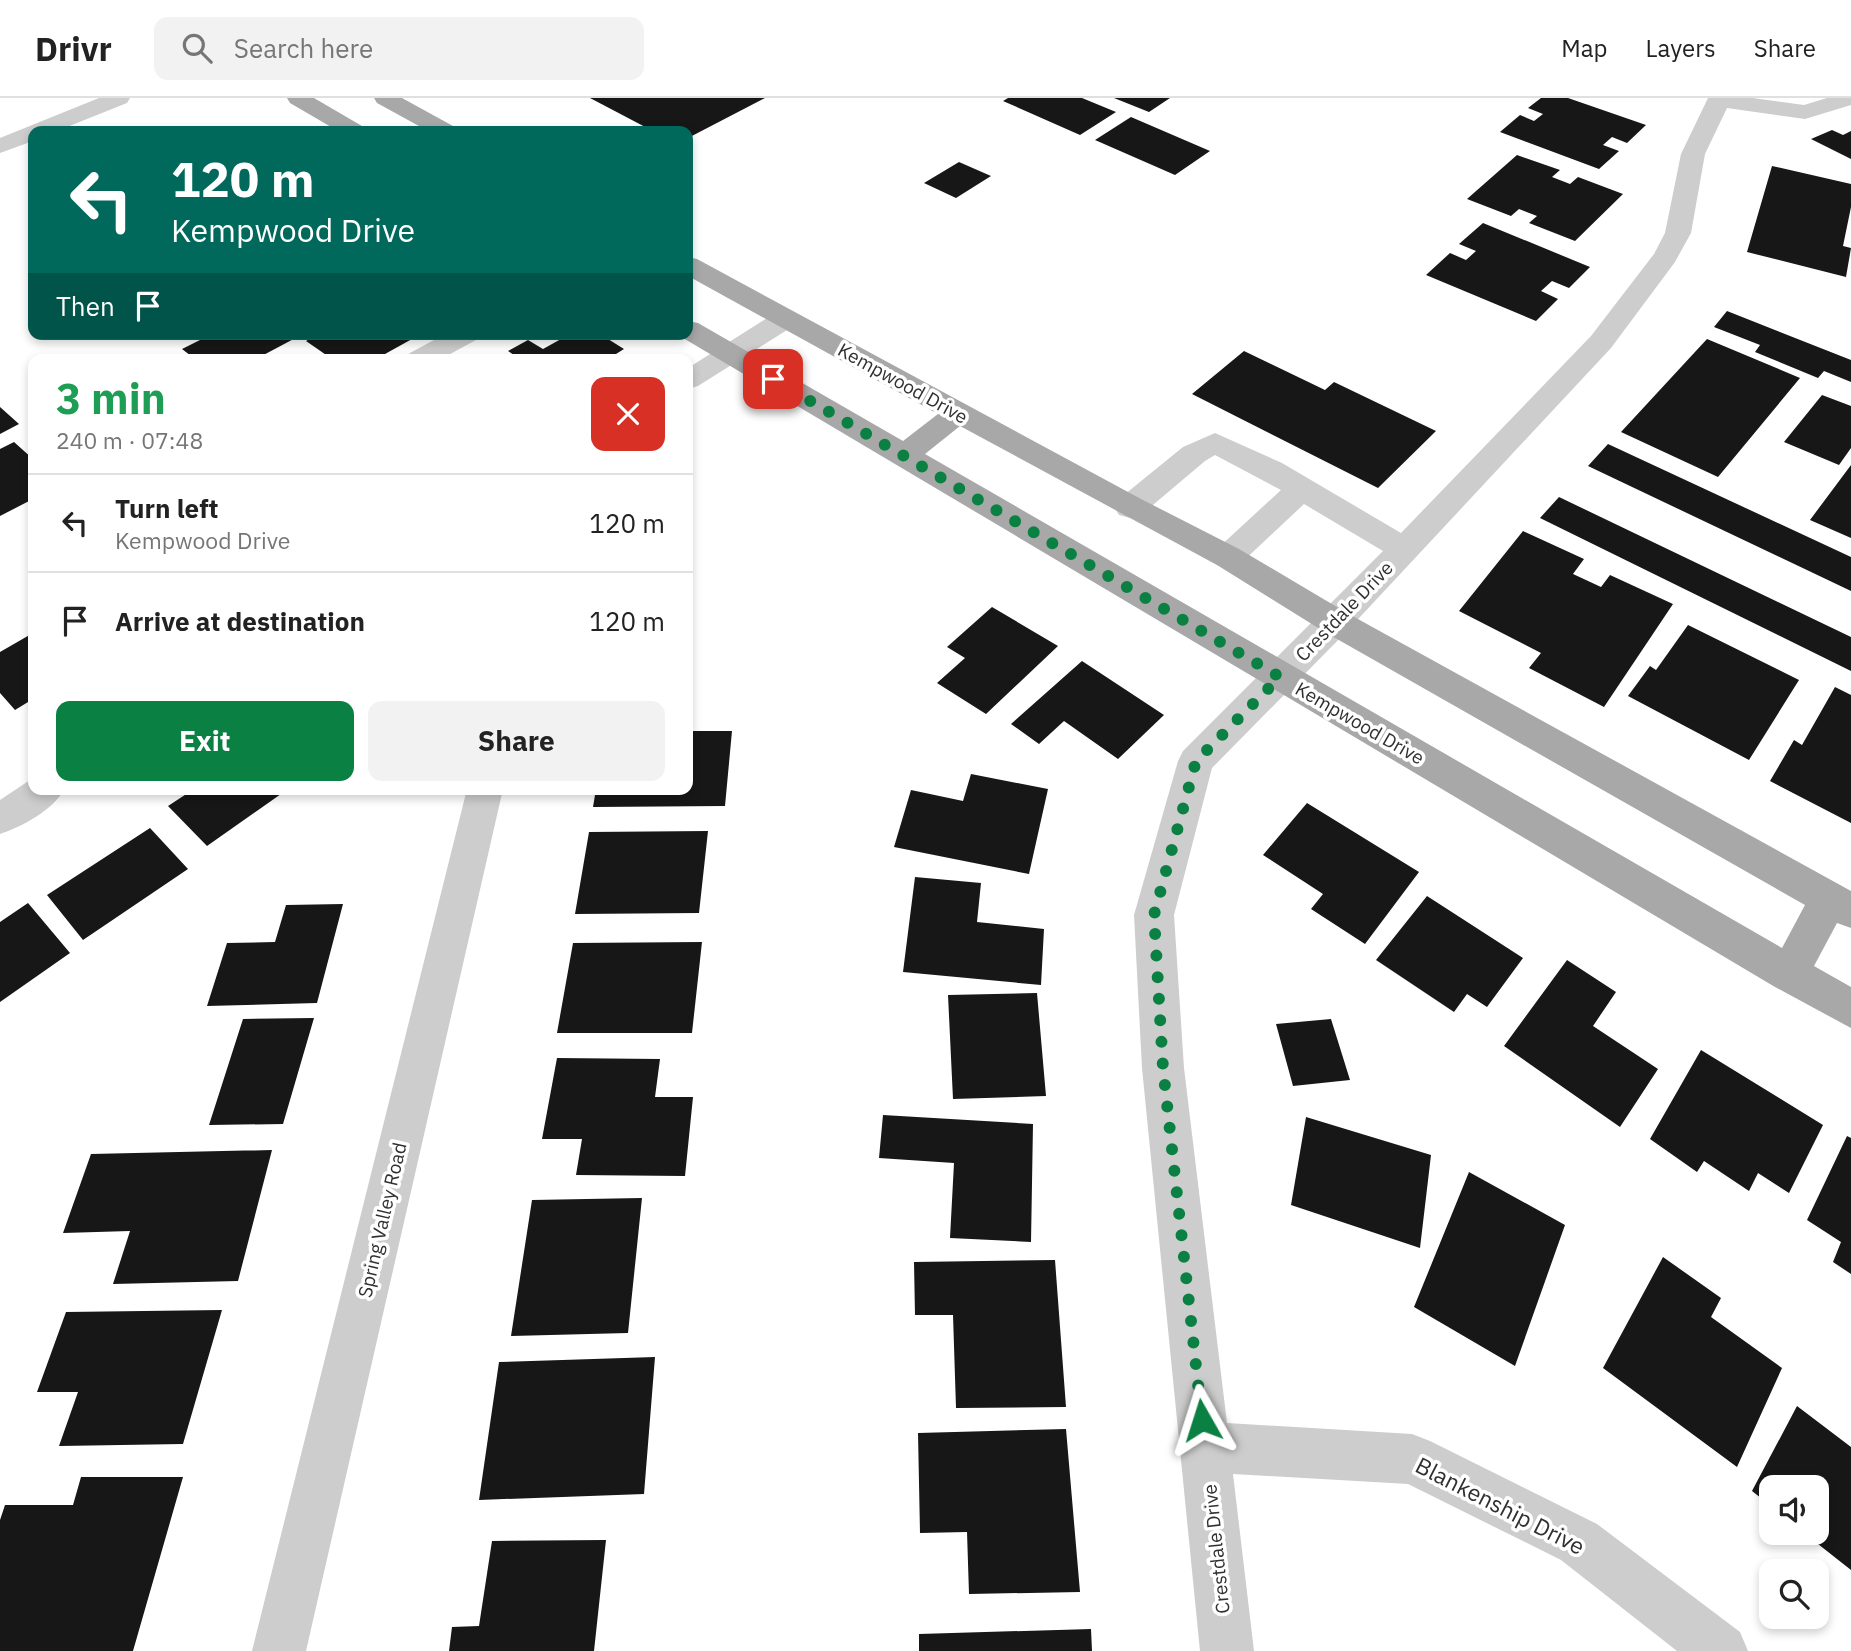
<!DOCTYPE html>
<html lang="en">
<head>
<meta charset="utf-8">
<style>
	body { margin:0; font-family:"IBM Plex Sans",sans-serif; background:#f2f2f2; color:#222; height:100vh; display:flex; flex-direction:column; font-size:26px; white-space:nowrap }
	* { box-sizing:border-box; margin:0 }
	p { font-size:23px; color:#767676 }
	.icon { flex:none; width:38px; height:38px; fill:none; stroke:currentColor; stroke-width:2; stroke-linecap:round; stroke-linejoin:round }
	.map { position:relative; flex:1; overflow:hidden }
	.details { position:absolute; left:28px; top:256px; width:665px; height:441px; display:flex; flex-direction:column; background:#fff; border-radius:14px; box-shadow:0 4px 10px #0003 }
	.details>* { flex:none }
	.banner { position:absolute; left:28px; top:28px; width:665px; height:214px; border-radius:14px; box-shadow:0 4px 10px #0003; background:#00695c; color:#fff; overflow:hidden }
	.fabs { position:absolute; left:1759px; top:1377px; display:grid; gap:14px }
	.fabs a { display:grid; place-items:center; width:70px; height:70px; border-radius:14px; background:#fff; box-shadow:0 4px 10px #0003; font-size:35px }
	.pin { position:absolute; display:grid; place-items:center; width:60px; height:60px; color:#fff; margin:-30px; border-radius:14px; box-shadow:0 4px 10px #0006 }
	.me { position:absolute; width:77px; margin:-38px; rotate:354deg; stroke-linejoin:round; filter:drop-shadow(0 0 5px #0008) }
	.turn { display:flex; align-items:center; gap:24px; height:147px; padding:0 28px; font-size:32px }
	.turn .icon { width:91px; height:91px; stroke-width:2.5 }
	.turn b { display:block; font-size:49px; line-height:60px }
	.then { display:flex; align-items:center; height:66px; padding:0 28px; background:#0003; gap:14px; font-size:26px }
	.round { display:grid; place-items:center; flex:none; width:74px; height:74px; border-radius:14px; background:#f2f2f2 }
	.summary { display:flex; align-items:center; justify-content:space-between; height:119px; padding:0 28px }
	h1 { font-size:42px; font-weight:800; line-height:52px; color:#1e9e55 }
	.action { display:flex; gap:14px; margin-top:auto; padding:14px 28px }
	.action a { flex:1; height:80px; border-radius:14px; background:#0b8043; color:#fff; font-size:28px; font-weight:800; line-height:80px; text-align:center }
	.action a+a { background:#f2f2f2; color:#222 }
	ul { padding:0; list-style:none }
	li { display:flex; align-items:center; gap:21px; height:98px; padding:0 28px; border-top:2px solid #e0e0e0 }
	li div { flex:1 }
	li b { display:block; font-size:26px }
	li em { font-style:normal }
	header { display:flex; align-items:center; gap:42px; box-sizing:border-box; height:98px; padding:0 35px; background:#fff; border-bottom:2px solid #e0e0e0 }
	header strong { font-size:33px }
	nav { display:flex; gap:38px; margin-inline-start:auto; font-size:24px }
	.search { width:490px; height:63px; background:#f2f2f2; display:flex; align-items:center; gap:18px; box-sizing:border-box; padding:0 24px; border-radius:14px; color:#767676; font-size:26px }
	.map>svg:first-child { display:block }
	.building { fill:#171717 }
	.lines { fill:none; stroke-linecap:round; stroke-linejoin:round }
	.minor { fill:#cdcdcd; fill-rule:evenodd }
	.major { fill:#a8a8a8; fill-rule:evenodd }
	.route { stroke:#0b8043; stroke-width:12; stroke-dasharray:0 21.6 }
	.labels { text-anchor:middle; stroke-width:7; stroke-linejoin:round; paint-order:stroke }
	.street-label { font-size:19px; fill:#303030; stroke:#fff }
	.near-street-label { font-size:23px; fill:#303030; stroke:#fff }
</style>
</head>
<body>
<header>
<strong>Drivr</strong>
<div class="search"><svg class="icon" aria-label="search" viewBox="0 0 24 24"><circle cx="10" cy="10" r="6"/><path d="M15 15l6 6"/></svg>Search here</div>
<nav><a>Map</a><a>Layers</a><a>Share</a></nav>
</header>
<div class="map">
<svg width="1851" height="1553" viewBox="0 0 1851 1553">
	<rect width="100%" height="100%" fill="#fff"/>
	<!-- building -->
	<path class="building" d="M590,0H765L688,40V33H644L649,31Z
		M1008,0H1082L1116,14L1080,37L1003,3Z
		M1114,0H1170L1149,14Z
		M1541,0H1568L1646,27L1627,45L1612,39L1603,47L1619,53L1599,71L1500,34L1520,17L1534,23L1543,16L1528,10Z
		M1131,19L1210,53L1175,77L1095,42Z
		M1832,32L1843,37L1851,33V61L1811,41Z
		M1517,57L1560,72L1552,79L1570,86L1578,79L1623,96L1575,143L1529,125L1537,118L1519,111L1511,118L1467,101Z
		M959,64L991,78L956,100L924,85Z
		M1772,68L1851,86V109L1843,148L1851,150L1846,179L1747,154Z
		M1483,125L1590,169L1569,190L1552,183L1541,193L1558,201L1536,223L1426,177L1450,155L1466,162L1476,153L1459,146Z
		M1727,213L1851,262V284L1824,273L1818,280L1755,254L1760,247L1714,229Z
		M212,236H303L256,261H195L182,251Z
		M318,236H421L376,261H332L306,243Z
		M570,236H600L624,251L608,261H520L508,253L528,242L543,251Z
		M1707,241L1800,280L1718,379L1621,334Z
		M1244,253L1325,292L1334,284L1436,333L1378,390L1192,296Z
		M1822,297L1851,308V350L1839,367L1784,344Z
		M0,309L19,326L0,336Z
		M14,344L33,361V401L0,418V351Z
		M1608,346L1851,459V493L1588,368Z
		M1851,367V440L1810,422Z
		M1559,399L1851,539V573L1540,420Z
		M1523,433L1584,461L1573,476L1601,489L1610,477L1673,506L1604,609L1529,570L1541,555L1459,513Z
		M992,509L1058,548L986,616L937,585L965,560L947,549Z
		M1688,527L1799,582L1749,662L1628,598L1650,568L1656,572Z
		M33,535V601L15,612L0,595V554Z
		M1082,563L1164,617L1118,661L1064,623L1039,646L1011,626Z
		M1835,589L1851,597V725L1770,683L1794,642L1802,647Z
		M688,633H732L725,708L593,709L596,691H688Z
		M971,676L1048,691L1029,776L894,749L911,692L963,703Z
		M194,691H288L207,748L168,708Z
		M1307,705L1419,774L1365,846L1311,811L1323,796L1263,757Z
		M150,730L188,771L83,842L47,797Z
		M708,733L699,815L575,816L589,734Z
		M915,779L981,785L977,824L1044,831L1041,887L903,874Z
		M1427,798L1523,860L1487,909L1467,896L1454,914L1376,862Z
		M28,805L70,855L0,904V824Z
		M343,806L317,905L207,908L227,845L275,844L286,807Z
		M702,844L692,935H557L573,845Z
		M1567,862L1616,894L1593,928L1658,971L1620,1029L1504,948Z
		M1037,895L1046,998L953,1001L948,897Z
		M314,920L283,1026L209,1027L243,921Z
		M1331,921L1350,982L1293,988L1276,926Z
		M1701,952L1823,1027L1789,1095L1758,1075L1749,1093L1704,1063L1697,1074L1650,1041Z
		M557,960L660,961L655,999H693L685,1078L576,1077L582,1041H542Z
		M883,1017L1033,1026L1031,1144L950,1140L954,1065L879,1060Z
		M1306,1019L1431,1057L1420,1150L1291,1107Z
		M1847,1038L1851,1040V1176L1833,1164L1841,1144L1807,1122Z
		M272,1052L238,1183L113,1186L130,1133L63,1135L91,1056Z
		M1469,1074L1565,1127L1515,1268L1414,1209Z
		M642,1100L628,1235L511,1238L532,1102Z
		M1663,1159L1721,1200L1711,1219L1782,1270L1737,1369L1603,1270Z
		M1055,1162L1066,1309L956,1310L953,1217H915L914,1164Z
		M222,1212L183,1346L59,1348L78,1294H37L66,1214Z
		M655,1259L644,1396L479,1402L499,1264Z
		M1797,1308L1851,1349V1472L1804,1435H1816V1390H1771V1408L1752,1393Z
		M1066,1331L1080,1494L969,1496L967,1434L920,1435L918,1335Z
		M81,1379H183L133,1553H0V1422L5,1407H73Z
		M606,1442L594,1553H449L452,1529L479,1528L492,1443Z
		M1091,1531L1092,1553H919V1536Z"/>
	<g class="lines">
		<!-- minor -->
		<path class="minor" d="M99,0H130L127,5L57,33H33V43L0,55V40Z
			M1708,0H1753L1804,7L1827,0H1851V7L1805,21L1727,10L1705,56L1691,135L1675,164L1611,250L1347,533L1212,670L1174,817L1184,970L1227,1325L1412,1336L1430,1343L1597,1426L1740,1534L1748,1553H1677L1561,1462L1408,1386L1233,1376L1254,1553H1200L1142,970L1134,817L1178,663L1183,653L1383,453L1304,406L1239,467L1228,470L1217,467L1212,459L1217,451L1281,392L1215,357L1205,363L1141,417L1130,420L1119,417L1114,409L1119,401L1183,349L1215,335L1282,365L1401,435L1591,238L1654,156L1665,135L1681,56Z
			M785,213L795,215L799,221L795,227L698,288L688,291V270L775,215Z
			M445,236H480L476,242L441,261H406L410,255Z
			M33,680V691H64C54,712 21,729 0,736V702Z
			M467,691H503L306,1553H252Z"/>
		<!-- major -->
		<path class="major" d="M287,0H314L362,28L366,33H338L290,5Z
			M374,0H402L453,28L457,33H428L377,5Z
			M688,159L697,161L1141,401L1239,451L1347,515L1851,793V830L1837,825L1814,868L1851,889V930L1775,889L678,237L688,236V223L698,225L903,343L938,316L688,178ZM960,328L1217,467L1323,533L1805,807L1782,850L925,356Z"/>
	</g>
	<g class="lines">
		<!-- route -->
		<path class="route" d="M773,281L1280,579L1196,663L1154,817L1163,970L1202,1322"/>
	</g>
	<g class="labels">
		<!-- street labels -->
		<g class="street-label">
			<text transform="translate(903 285) rotate(29)" y="7">Kempwood Drive</text>
			<text transform="translate(1344 513) rotate(-46)" y="7">Crestdale Drive</text>
			<text transform="translate(1360 625) rotate(30)" y="7">Kempwood Drive</text>
			<text transform="translate(382 1122) rotate(-77)" y="7">Spring Valley Road</text>
			<text transform="translate(1216 1451) rotate(-96)" y="7">Crestdale Drive</text>
		</g>
		<!-- near-street labels -->
		<g class="near-street-label">
			<text transform="translate(1500 1408) rotate(27)" y="8">Blankenship Drive</text>
		</g>
	</g>
</svg>
<div class="fabs">
<a><svg class="icon" aria-label="sound" viewBox="0 0 24 24"><path d="M4 9h4l5-4v14l-5-4H4zM17 9q2 3 0 6"/></svg></a>
<a><svg class="icon" aria-label="search" viewBox="0 0 24 24"><circle cx="10" cy="10" r="6"/><path d="M15 15l6 6"/></svg></a>
</div>
<div class="pin" style="left:773px;top:281px;background:#d93025"><svg class="icon" aria-label="arrive" viewBox="0 0 24 24"><path d="M6 21V4h12l-3 4 3 4H6"/></svg></div>
<svg class="me" style="left:1202px;top:1322px" viewBox="-20 -20 40 40"><path d="M0-17L14 15 0 8-14 15z" fill="#0b8043" stroke="#fff" stroke-width="4"/></svg>
<div class="banner">
<div class="turn"><svg class="icon" aria-label="left" viewBox="0 0 24 24"><path d="M17 20v-9H6M10 6l-5 5 5 5"/></svg><div><b>120 m</b>Kempwood Drive</div></div>
<div class="then">Then<svg class="icon" aria-label="arrive" viewBox="0 0 24 24"><path d="M6 21V4h12l-3 4 3 4H6"/></svg></div>
</div>
<section class="details">
<div class="summary"><div><h1>3 min</h1><p>240 m · 07:48</p></div><a class="round" style="background:#d93025;color:#fff"><svg class="icon" aria-label="close" viewBox="0 0 24 24"><path d="M6 6l12 12M18 6L6 18"/></svg></a></div>
<ul>
<li><svg class="icon" aria-label="left" viewBox="0 0 24 24"><path d="M17 20v-9H6M10 6l-5 5 5 5"/></svg><div><b>Turn left</b><p>Kempwood Drive</p></div><em>120 m</em></li>
<li><svg class="icon" aria-label="arrive" viewBox="0 0 24 24"><path d="M6 21V4h12l-3 4 3 4H6"/></svg><div><b>Arrive at destination</b></div><em>120 m</em></li>
</ul>
<div class="action"><a>Exit</a><a>Share</a></div>
</section>
</div>
</body>
</html>
